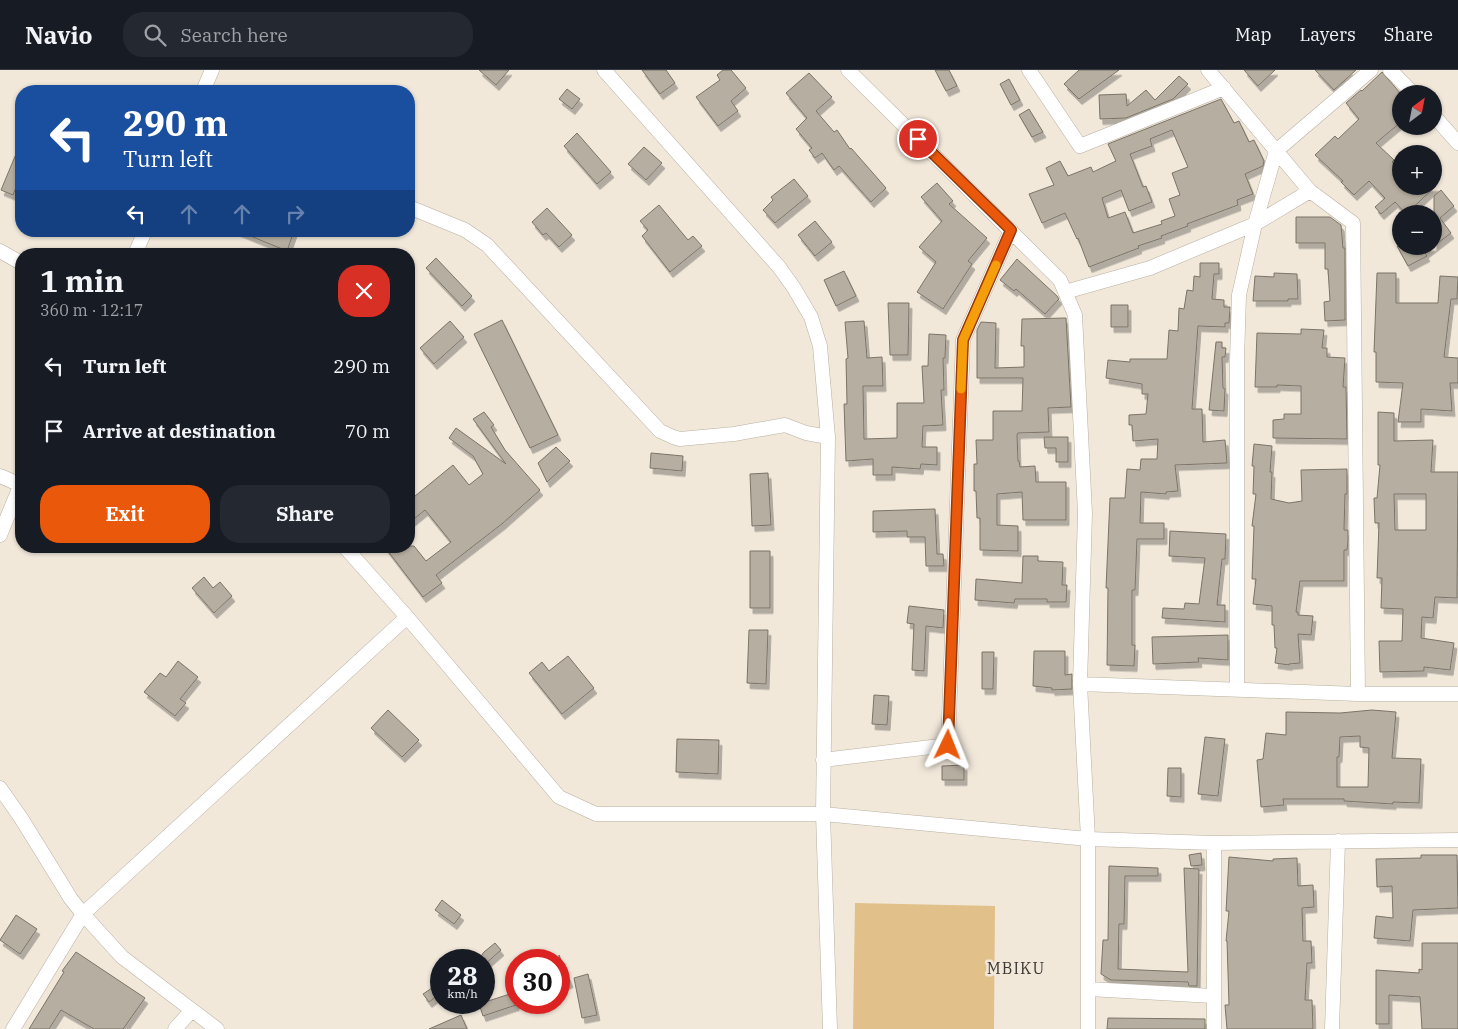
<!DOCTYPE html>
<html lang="en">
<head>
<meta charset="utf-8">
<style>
	body { margin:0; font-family:"IBM Plex Serif",serif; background:#242831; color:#f1f3f6; height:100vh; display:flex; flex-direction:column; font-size:19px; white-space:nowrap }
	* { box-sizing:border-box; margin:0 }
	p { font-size:16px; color:#9ea1a6 }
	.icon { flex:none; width:28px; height:28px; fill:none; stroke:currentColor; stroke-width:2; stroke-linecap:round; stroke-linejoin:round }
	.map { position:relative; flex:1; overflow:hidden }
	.sheet { position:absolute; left:15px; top:178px; width:400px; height:305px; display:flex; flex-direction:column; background:#171b24; border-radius:20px; box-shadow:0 1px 4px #0004 }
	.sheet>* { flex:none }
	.top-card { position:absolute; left:15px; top:15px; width:400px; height:152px; border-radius:20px; box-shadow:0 1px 4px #0004; background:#1a4fa0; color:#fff; overflow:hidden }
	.needle { width:32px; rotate:32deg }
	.controls { position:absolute; left:1392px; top:15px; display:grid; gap:10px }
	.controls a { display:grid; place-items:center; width:50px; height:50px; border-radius:50%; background:#171b24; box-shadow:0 1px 4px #0004; font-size:25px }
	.speed { position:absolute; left:430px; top:879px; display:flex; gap:10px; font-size:25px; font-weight:700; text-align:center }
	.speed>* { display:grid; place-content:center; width:65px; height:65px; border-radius:50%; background:#171b24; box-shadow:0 1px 4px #0004; line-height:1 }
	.speed small { font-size:12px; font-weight:400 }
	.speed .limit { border:8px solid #d22; background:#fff; color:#111 }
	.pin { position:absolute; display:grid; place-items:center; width:42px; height:42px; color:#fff; margin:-21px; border:2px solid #fff; border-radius:50%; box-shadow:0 1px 5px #0007 }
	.me { position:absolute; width:55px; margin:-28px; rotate:2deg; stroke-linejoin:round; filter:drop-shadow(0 0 4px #0008) }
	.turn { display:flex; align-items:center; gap:18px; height:105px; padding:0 25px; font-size:22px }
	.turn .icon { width:65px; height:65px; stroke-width:2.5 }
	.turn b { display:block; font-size:35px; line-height:42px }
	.lanes { display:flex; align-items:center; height:48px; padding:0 25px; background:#0003; justify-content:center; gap:25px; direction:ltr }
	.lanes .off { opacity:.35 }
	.round { display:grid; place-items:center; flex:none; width:52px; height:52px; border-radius:20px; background:#242831 }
	.overview { display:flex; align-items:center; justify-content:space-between; height:85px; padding:0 25px }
	h1 { font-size:30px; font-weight:700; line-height:38px }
	.cta { display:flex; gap:10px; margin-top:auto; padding:10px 25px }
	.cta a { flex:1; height:58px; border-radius:20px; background:#ea580c; color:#fff; font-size:20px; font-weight:700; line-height:58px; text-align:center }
	.cta a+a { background:#242831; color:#f1f3f6 }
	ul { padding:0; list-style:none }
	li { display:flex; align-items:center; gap:15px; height:65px; padding:0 25px }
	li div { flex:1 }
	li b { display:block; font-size:19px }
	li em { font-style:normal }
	header { display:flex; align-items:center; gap:30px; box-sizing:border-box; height:70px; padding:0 25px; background:#171b24; border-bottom:1px solid #363941 }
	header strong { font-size:24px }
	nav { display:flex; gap:28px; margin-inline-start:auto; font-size:18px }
	.search { width:350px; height:45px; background:#242831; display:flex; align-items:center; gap:12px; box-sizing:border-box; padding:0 18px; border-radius:20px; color:#9ea1a6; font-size:19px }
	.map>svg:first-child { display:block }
	.green { fill:#e2c089 }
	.building { fill:#b6aea0; stroke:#7b7467; fill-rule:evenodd; filter:url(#shadow) }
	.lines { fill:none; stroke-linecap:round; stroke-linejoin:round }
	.minor-casing { stroke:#b8b0a2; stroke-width:15 }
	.minor { stroke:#fff; stroke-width:14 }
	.route-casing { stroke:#983908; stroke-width:12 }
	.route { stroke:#ea580c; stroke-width:9 }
	.slow { stroke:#f59e0b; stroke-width:9 }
	.labels { text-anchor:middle; stroke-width:5; stroke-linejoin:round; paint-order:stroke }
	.quarter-label { font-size:16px; letter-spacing:1px; fill:#3b3732; stroke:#f1e8da }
</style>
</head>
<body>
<header>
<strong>Navio</strong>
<div class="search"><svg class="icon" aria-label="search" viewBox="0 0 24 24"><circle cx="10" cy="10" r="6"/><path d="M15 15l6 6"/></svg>Search here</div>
<nav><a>Map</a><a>Layers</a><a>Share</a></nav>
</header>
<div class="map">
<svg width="1458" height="959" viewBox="0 0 1458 959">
	<defs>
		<filter id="shadow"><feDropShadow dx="3" dy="5.5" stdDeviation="0" flood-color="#0004"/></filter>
	</defs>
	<rect width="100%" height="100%" fill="#f1e8da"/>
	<!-- green -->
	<path class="green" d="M855,833L995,836L994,959H853Z"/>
	<!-- building -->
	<path class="building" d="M479,0H509L496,15Z
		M642,0H666L675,13L660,24Z
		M723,0H731L746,18L731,31L738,41L718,56L696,27L720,10L717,5Z
		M935,0H949L957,16L946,21Z
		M1079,0H1119L1079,29L1064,14Z
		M1244,0H1275L1258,16Z
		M1315,0H1356L1334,20Z
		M1382,2L1401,24V52L1376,73L1394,90L1392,92L1401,102V116H1436L1406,144L1395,132L1381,144L1375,137L1385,128L1369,111L1354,125L1341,112L1343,111L1315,85L1335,66L1338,69L1359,49L1346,33L1361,20L1362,21Z
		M809,3L832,27L816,41L834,62L837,60L850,79L851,78L886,118L871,132L839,96L834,100L822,83L815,88L809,80L812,78L796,59L807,48L786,23Z
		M1179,6L1188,14L1173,29L1126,48L1100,49L1099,25L1126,24L1127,36L1146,20L1155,30Z
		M1009,9L1020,30L1011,35L1000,14Z
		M567,19L580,29L572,39L559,29Z
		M1221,29L1234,53L1239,51L1249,72L1254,70L1264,91L1263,96L1245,104L1253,124L1237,130L1238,135L1187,154L1188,156L1161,166L1162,168L1138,176L1139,178L1089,197L1078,168L1077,169L1065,143L1042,153L1029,124L1054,115L1046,98L1060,91L1068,106L1091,97L1093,102L1116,91L1108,74ZM1172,60L1188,97L1172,103L1180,125L1169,129L1175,146L1161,151L1162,154L1133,163L1125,142L1108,148L1102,128L1121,120L1129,141L1152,132L1146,116L1143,117L1130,84L1152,76L1150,69Z
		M1029,39L1043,62L1032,67L1019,45Z
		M577,63L611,102L597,114L564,76Z
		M21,72V105L13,125L1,120Z
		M644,77L662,93L646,110L628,94Z
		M794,109L808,126L775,153L763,140L773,130L771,127Z
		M937,113L953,131L949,134L987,168L968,191L972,194L943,239L917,222L936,192L919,177L942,151L921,127Z
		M1441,120L1454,136L1440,148L1451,163L1425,183L1427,186L1408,196L1397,176H1434V126Z
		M659,135L688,170L693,166L702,176L670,202L642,166L648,160L640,151Z
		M547,138L572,165L559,177L546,163L543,165L532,152Z
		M1296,147H1330L1341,155L1343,178H1345V250L1325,251L1324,232L1330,231L1328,199H1325V173H1296Z
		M815,151L832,172L815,186L798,165Z
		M238,161H294L287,181Z
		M436,188L472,226L462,236L426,198Z
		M1017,189L1057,226L1059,229L1045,244L1016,219L1014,221L1000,210Z
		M1200,193H1219V204H1214L1212,229L1224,230V237H1230L1229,253H1225V257L1198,256L1192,339H1202L1203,372L1225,370L1227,393L1175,395L1178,421L1166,422V424L1141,422L1140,453H1164V469H1137L1135,520H1132V575H1135L1134,596L1107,595L1108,518H1106L1110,428H1125L1127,399L1140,400L1141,389H1157L1158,369L1133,371L1132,355H1129V345L1146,344L1148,324H1142V314L1106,308L1108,290L1130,292V289H1167L1169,260L1178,261L1179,238L1184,239L1187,220L1193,221L1194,206L1200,207Z
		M844,201L856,226L836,236L824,210Z
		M1274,203L1297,204L1298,229H1288V231H1253L1255,206L1274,207Z
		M1377,203H1396V233H1438L1440,206L1458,207L1457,229H1451L1444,287L1458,288V313H1450L1452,341L1421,339V352H1398L1403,313L1376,312V282H1374Z
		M888,233H909L908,285H890Z
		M1111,235H1128V257H1111Z
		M1066,248L1071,337L1048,338L1049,362L1018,363L1017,365L1018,391H1019L1020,397L1035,396L1036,412H1066V450H1023L1022,422L997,424V455L1018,456V481L980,480V448H977L976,421H974V394H977L976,370H993V341H1022L1023,308H977V260L981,252L996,253L995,298L1024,297V276H1021L1022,249Z
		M502,250L558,365L530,378L474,264Z
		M450,251L464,267L434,294L420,278Z
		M864,251L867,288L882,287L883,316H863L864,369L897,368V333H924L922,296H928L929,264L946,265L945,288H943L944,320H941L943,355L923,356L922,377H937V395L921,394L920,399L892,397V405H873V389L846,391L844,334H847L846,289L848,288L845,252Z
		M1301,259L1324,260L1322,278H1327V287L1345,288L1343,317H1346L1347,369L1273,368V350L1284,349V344H1301V316L1277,315V317H1255L1257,263L1301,264Z
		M1216,272H1222V278H1226L1225,287H1222L1223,318L1225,319L1224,341L1209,340Z
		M484,342L494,355L491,357L505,380L540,420L503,453L436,505L442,513L423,527L384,476H414L426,491L451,472L425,440L409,453V431L453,395L469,415L483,404L473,386L449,368L456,358L506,394L473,349Z
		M1378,342L1394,343V371L1433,370L1431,402H1458L1457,528L1435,527L1433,548L1422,547L1421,568L1454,573L1450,600L1424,597V601L1380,602L1379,571H1402L1403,539L1381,538L1382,508H1377L1379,453H1375L1374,428H1377L1380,395H1378ZM1394,424H1426V460H1395Z
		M1044,367H1068V392H1056V378H1045Z
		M1254,374L1272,376L1270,402H1272L1271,429L1289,433L1302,431L1301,400L1347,399V424H1345L1344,460H1348V471L1347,480H1344V511H1300L1296,542H1298V545L1313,546L1311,565L1298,564L1300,593L1289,594V595L1275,593L1277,578H1275L1274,555H1272V536L1253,534L1256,509H1252L1254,456H1252L1256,424H1253L1254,396H1252Z
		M556,377L570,391L547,412L538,393Z
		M651,383L683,386L682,401L650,398Z
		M768,403L771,455L752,456L750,404Z
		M935,439L937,484H943L944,496H926L925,467H907V461L873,462V441Z
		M1170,461L1226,464L1225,489H1222L1217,535H1225V552L1162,548L1163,538L1184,539L1185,533L1199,534L1205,488L1169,486Z
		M750,481H770V538H750Z
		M1023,486H1038V491L1063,492L1062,515H1067L1066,532H1047V529H1015L1014,533L975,530L976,509L1022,513Z
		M204,507L213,518L220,512L232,526L214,543L192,518Z
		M909,536L944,540L943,558L926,556L924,601L912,600L914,554L907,553Z
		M749,560H768L766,614L747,613Z
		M1228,565V590L1198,588L1199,592L1153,594L1152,567Z
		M1034,581H1065V605L1072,604V619L1052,620V618L1033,616Z
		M982,582H994L993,619H982Z
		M568,586L594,618L562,644L529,603L542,592L549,601Z
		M178,591L198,607L180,629L186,633L175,646L144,622L160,603L166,607Z
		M874,625L889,626L887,655L872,654Z
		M388,640L419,670L402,687L371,658Z
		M1372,640L1396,642L1392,688L1421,689L1419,733L1393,732V734L1344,731V729H1283L1284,735L1261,737L1257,690L1263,689L1266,663L1286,665V642L1340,643ZM1360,666V677L1369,678L1368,717H1337V687H1339L1340,667Z
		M1205,667L1225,669L1218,726L1198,724Z
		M677,669L719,670L718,704L676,702Z
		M964,695V710H942V696Z
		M1168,698H1181V727L1167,726Z
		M1201,783L1202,795L1191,796L1189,785Z
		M1421,785H1457L1458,838L1413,840L1410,871L1374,868L1376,846L1393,848L1392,816L1377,817L1376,789L1421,788Z
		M1229,787L1273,791V789L1297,788L1298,816L1313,815L1314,837L1302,838L1303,871H1311L1312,893H1307L1305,930H1312L1313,959H1227L1225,935H1229L1227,871H1226L1229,841H1226Z
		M1109,796L1158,798V806H1125L1124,854H1119L1118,899L1188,902L1184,798L1199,799L1197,916H1189L1188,912L1111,910L1101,904L1103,870H1108Z
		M442,830L461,845L454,854L435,840Z
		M16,845L37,859L20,884L0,870Z
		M495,873L501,880L484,895V890H478L484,882Z
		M1422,873H1458V959H1422L1420,927L1389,925V954H1376V900L1419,903V899L1422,900Z
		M76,882L145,928L123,959H94L61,940L49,959H29L64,902L62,901Z
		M559,885L570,912L559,917Z
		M588,904L597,945L582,948L574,908Z
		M438,914L441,918V923L429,932L423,924Z
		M516,922V935L483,946L479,934Z
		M461,945L467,959H429Z
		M1108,948L1205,949V959H1107Z"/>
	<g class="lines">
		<defs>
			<path id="minor" d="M604,0L779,197L794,218L811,247L820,276L828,367L823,744L830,959
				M848,0L1060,210L1075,245L1085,443L1080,614L1088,769V959
				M1029,0L1080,76L1224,18
				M1208,0L1310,121L1353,153L1358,624
				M1390,0L1414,24
				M203,21L212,0
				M1434,46L1458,73
				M409,137L465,160L487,175L660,361L673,367L680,369L734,364L785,355L806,363L828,367
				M0,181L21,193
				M135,184L145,161
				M1065,222L1150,198L1255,154L1310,121
				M0,406L21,415
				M0,465L21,414
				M344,476L407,547L559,727L596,744H823L1088,769L1214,773L1458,770
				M1080,614L1358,624H1458
				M1237,619V290L1239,225L1255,154L1276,81L1371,0
				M823,690L948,675L963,270L1011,160
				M0,718L21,748L71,829L83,844L122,887L217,959
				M1214,773V959
				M1089,919L1213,926
				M13,959L83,844L407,547
				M175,959L192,940
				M1332,959L1338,771"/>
		</defs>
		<!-- minor casing -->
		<use href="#minor" class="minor-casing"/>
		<!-- minor -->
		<use href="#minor" class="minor"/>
	</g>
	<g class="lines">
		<defs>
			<path id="route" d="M918,69L1011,160L963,270L948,675"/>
		</defs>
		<!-- route casing -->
		<use href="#route" class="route-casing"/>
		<!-- route -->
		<use href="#route" class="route"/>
		<!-- slow -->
		<path class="slow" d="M961,319L963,270L996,195"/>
	</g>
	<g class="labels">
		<!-- quarter labels -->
		<g class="quarter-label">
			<text x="1016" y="904">MBIKU</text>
		</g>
	</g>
</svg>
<div class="controls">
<a><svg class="needle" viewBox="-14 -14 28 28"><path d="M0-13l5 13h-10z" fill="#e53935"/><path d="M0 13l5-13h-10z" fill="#9ea1a6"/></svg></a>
<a>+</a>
<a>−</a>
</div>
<div class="speed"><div>28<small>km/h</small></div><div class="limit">30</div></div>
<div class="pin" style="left:918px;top:69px;background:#d93025"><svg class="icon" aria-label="arrive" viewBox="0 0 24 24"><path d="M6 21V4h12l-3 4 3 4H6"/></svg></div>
<svg class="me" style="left:948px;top:675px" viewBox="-20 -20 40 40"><path d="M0-17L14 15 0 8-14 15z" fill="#ea580c" stroke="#fff" stroke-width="4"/></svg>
<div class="top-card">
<div class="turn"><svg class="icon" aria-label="left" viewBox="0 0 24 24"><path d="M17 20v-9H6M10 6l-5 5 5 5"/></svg><div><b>290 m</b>Turn left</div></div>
<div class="lanes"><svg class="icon" aria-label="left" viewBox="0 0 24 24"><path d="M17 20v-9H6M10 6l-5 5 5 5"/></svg><svg class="icon off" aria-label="ahead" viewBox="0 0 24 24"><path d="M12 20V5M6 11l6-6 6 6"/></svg><svg class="icon off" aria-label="ahead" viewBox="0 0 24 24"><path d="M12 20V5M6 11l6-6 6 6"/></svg><svg class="icon off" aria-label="right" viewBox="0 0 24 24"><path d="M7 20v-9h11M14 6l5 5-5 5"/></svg></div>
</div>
<section class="sheet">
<div class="overview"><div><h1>1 min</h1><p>360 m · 12:17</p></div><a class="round" style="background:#d93025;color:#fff"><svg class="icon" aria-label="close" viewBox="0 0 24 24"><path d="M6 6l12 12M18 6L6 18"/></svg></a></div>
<ul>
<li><svg class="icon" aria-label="left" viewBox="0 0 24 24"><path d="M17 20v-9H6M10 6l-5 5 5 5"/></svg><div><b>Turn left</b></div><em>290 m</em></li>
<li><svg class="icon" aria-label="arrive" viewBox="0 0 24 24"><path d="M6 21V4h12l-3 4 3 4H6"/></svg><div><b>Arrive at destination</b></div><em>70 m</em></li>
</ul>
<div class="cta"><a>Exit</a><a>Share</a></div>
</section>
</div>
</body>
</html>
